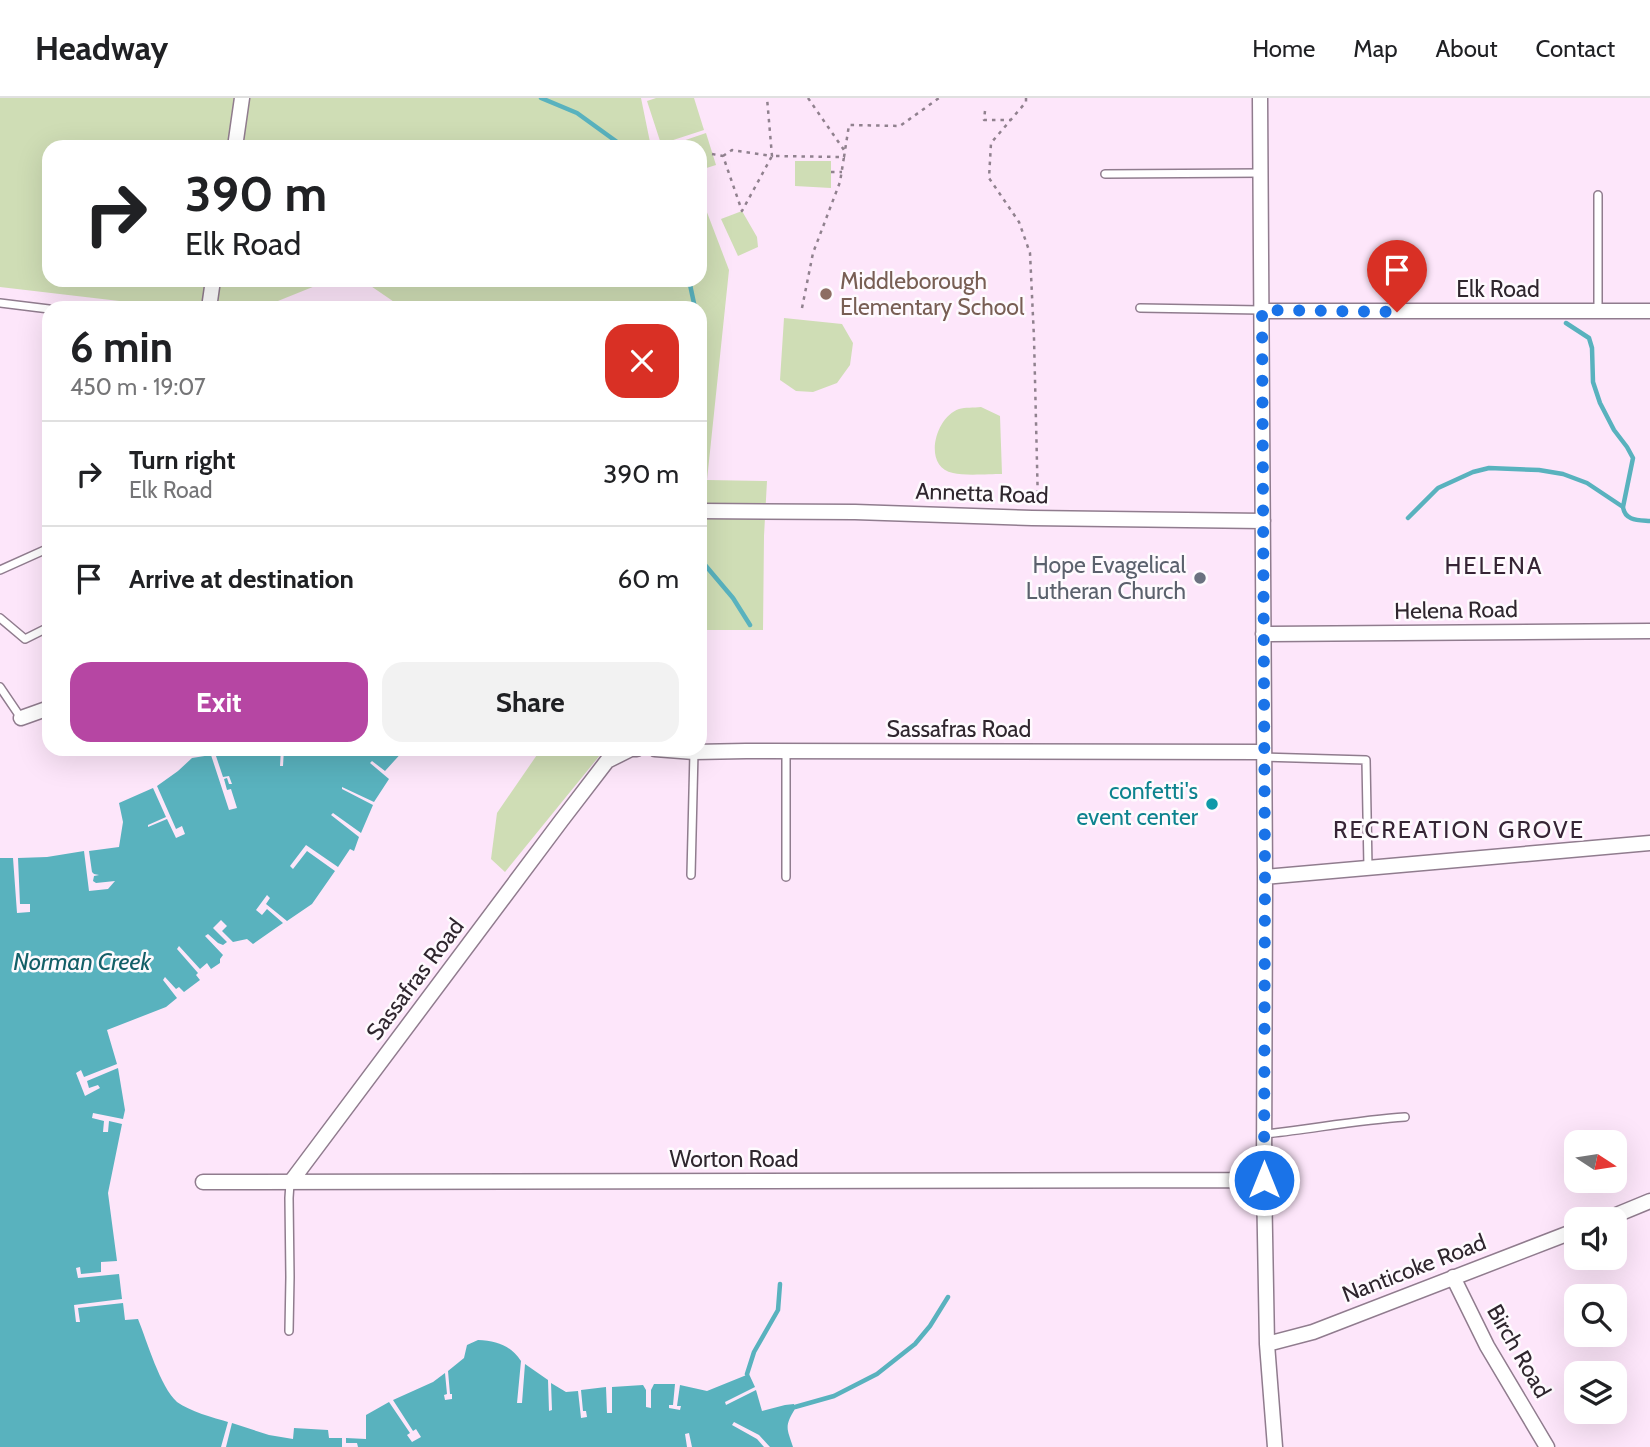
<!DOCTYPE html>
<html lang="en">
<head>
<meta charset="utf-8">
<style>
	body { margin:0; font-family:Cabin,sans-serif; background:#f2f2f2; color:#202124; height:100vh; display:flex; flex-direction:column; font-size:26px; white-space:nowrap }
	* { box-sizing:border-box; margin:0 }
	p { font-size:23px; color:#757577 }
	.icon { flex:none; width:38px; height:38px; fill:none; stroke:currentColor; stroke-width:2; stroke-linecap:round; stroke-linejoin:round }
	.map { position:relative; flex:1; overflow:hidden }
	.side { position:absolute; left:42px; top:203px; width:665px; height:455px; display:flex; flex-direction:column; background:#fff; border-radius:21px; box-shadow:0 7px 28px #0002 }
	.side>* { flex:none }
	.banner { position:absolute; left:42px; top:42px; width:665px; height:147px; border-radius:21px; box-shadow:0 7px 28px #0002; background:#fff; color:#202124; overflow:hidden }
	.needle { width:46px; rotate:102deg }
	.controls { position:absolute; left:1564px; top:1032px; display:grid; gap:14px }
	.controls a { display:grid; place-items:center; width:63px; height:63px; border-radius:14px; background:#fff; box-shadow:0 7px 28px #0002; font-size:35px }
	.pin { position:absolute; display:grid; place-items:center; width:60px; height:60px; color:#fff; margin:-72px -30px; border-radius:50% 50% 50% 0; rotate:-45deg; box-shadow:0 0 7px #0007 }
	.pin .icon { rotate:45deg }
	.me { position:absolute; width:77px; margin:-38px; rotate:0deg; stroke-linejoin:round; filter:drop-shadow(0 0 5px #0008) }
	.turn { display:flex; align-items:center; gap:24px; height:147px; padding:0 28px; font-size:32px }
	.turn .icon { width:91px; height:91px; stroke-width:2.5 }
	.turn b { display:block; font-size:49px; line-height:60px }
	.round { display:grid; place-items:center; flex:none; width:74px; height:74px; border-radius:21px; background:#f2f2f2 }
	.summary { display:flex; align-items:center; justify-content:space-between; height:119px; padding:0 28px }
	h1 { font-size:42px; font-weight:800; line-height:52px }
	.button { display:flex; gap:14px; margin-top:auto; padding:14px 28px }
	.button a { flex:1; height:80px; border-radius:21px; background:#b646a3; color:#fff; font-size:28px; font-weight:800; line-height:80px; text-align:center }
	.button a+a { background:#f2f2f2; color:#202124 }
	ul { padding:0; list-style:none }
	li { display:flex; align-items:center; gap:21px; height:105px; padding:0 28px; border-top:2px solid #e0e0e0 }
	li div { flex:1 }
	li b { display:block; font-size:26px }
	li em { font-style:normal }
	header { display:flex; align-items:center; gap:42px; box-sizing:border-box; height:98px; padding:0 35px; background:#fff; border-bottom:2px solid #e0e0e0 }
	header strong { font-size:33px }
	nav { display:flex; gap:38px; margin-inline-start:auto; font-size:24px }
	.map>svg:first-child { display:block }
	.green { fill:#cfddb5 }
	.water { fill:#59b2be }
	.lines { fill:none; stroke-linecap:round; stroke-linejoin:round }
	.stream { stroke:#59b2be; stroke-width:4.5 }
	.lane-casing { stroke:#907c8e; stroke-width:10 }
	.street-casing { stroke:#907c8e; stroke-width:17 }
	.path { stroke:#90818e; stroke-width:2.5; stroke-dasharray:3.5 5; stroke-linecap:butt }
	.lane { stroke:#fff; stroke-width:7 }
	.street { stroke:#fff; stroke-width:14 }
	.route { stroke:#1a73e8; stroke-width:12; stroke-dasharray:0 21.6 }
	.education-dot { fill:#8d6e63; stroke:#fefafe; stroke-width:2.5 }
	.worship-dot { fill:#6b7280; stroke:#fefafe; stroke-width:2.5 }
	.culture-dot { fill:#0f9aa8; stroke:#fefafe; stroke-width:2.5 }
	.labels { text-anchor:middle; stroke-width:5; stroke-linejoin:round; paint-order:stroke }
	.education-label { font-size:23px; fill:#785e54; stroke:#fefafe; text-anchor:start }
	.street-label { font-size:23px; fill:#2f262e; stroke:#fefafe }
	.worship-label { font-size:23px; fill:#5b616d; stroke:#fefafe; text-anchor:end }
	.culture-label { font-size:23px; fill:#0d838f; stroke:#fefafe; text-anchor:end }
	.neighbourhood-label { font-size:24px; letter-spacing:2px; fill:#362535; stroke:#fefafe }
	.water-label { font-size:24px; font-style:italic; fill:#135f68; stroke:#fefafe }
</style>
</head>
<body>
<header>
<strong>Headway</strong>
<nav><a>Home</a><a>Map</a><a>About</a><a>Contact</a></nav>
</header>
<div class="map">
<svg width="1650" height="1349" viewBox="0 0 1650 1349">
	<rect width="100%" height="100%" fill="#fde6fa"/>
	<!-- green -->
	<path class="green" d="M0,0H641L651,49H49V182H330L268,207L267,210H179L0,189Z
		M656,0H694L704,32L661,46L647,3Z
		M706,35L716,67L700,72V49H665Z
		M795,63H831V90L795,88Z
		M700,96L729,172L707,382L767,383L764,438L763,532H700V210H403L362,182H700Z
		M742,113L757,139L758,149L738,158L721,121Z
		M784,220L842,226L853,245L850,267L837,285L813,294L796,293L780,282Z
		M981,309L1000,318L1002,376C989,376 964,378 953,375C922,369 935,319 959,311C965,309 974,310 981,309Z
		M541,651H605L505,774L491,761L497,715Z"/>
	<!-- water -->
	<path class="water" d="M224,651H281L280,668H283L284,651H293V655L294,651H405L385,673L372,663L370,665L389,681L374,704L342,689V691L373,707L361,735L333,715L331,717L359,739L354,753L350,751L338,769L306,747L290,768L293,771L307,753L335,773L312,806L287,823L266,806L270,800L267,797L256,812L262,817L267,811L283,825L253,846L247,841L233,844L222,833L227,828L221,822L213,830L227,844L223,847L218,845L208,836L205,838L223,857L220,861V865L211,871L207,865L200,871L179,848L177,851L198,875L196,877L200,882L184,894L179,889L176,891L165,879L163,882L177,900L166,909L107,932L117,966L84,979L81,972L76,975L85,998L100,990L98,987L89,990L87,983L118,970L125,1012L123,1021L93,1015L92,1020L104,1023L103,1034H108L109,1023L122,1026L108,1095L117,1163L101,1164V1174L81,1176L80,1169L76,1170L78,1180L119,1176L122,1201L74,1207L76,1224H80L78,1210L123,1205L125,1222L138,1221C147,1243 160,1289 177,1304C189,1313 214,1320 228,1324L221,1349H0V760H13L17,815L30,814V806H20L18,760L47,759L84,753L89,793L108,791L115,783L96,785L93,783L94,778L99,777L94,776L92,774L89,753L119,749L123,724L119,705L153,690L166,719L148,727V729L167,721L176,740L185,736L182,728L176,731L157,688L178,673L192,660L211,657L229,712L237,710L231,691L227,692L224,681L227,680L229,686H232L229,678L223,679L215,655Z
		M478,1242C497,1243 510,1247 521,1263L517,1305H522L525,1266L548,1282L549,1313L552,1312L551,1285L566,1294L578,1293L581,1320L587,1319L586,1313H583L581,1292L606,1289L607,1315H612V1289L643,1287L646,1292V1309L651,1310V1292L654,1286H675L673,1307H669V1310L680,1312L681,1308H677L680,1287L707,1293L749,1276L755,1289L725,1304L726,1307L756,1292L762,1313L785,1307L794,1306L795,1311C784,1329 787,1330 793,1349H770L759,1337L734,1324L732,1327L757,1341L764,1349H692L689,1335L685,1336L687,1349H358L357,1345H346V1340L366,1341V1317L389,1304L410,1335L407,1337L412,1344L421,1339L416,1331L413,1333L393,1302L433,1284L445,1275L447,1296L444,1297L445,1302L452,1301V1296H450L448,1273L464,1260L467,1247Z
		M232,1325L269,1337L293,1341L294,1330L328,1332L329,1340H342V1349H226Z"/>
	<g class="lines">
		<!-- stream -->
		<path class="stream" d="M541,0L577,15L624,49
			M689,182L695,210
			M1566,225L1589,240L1592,250L1593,284L1600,305L1614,332L1627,349L1633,360L1623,409C1625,423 1638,422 1650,423
			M1408,420L1438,390L1473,374L1489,370L1539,372L1563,376L1587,385L1623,409
			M700,461L733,500L750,527
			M747,1276L754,1254L778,1212L780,1186
			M795,1309L834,1298L877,1276L915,1246L930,1228L948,1199"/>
		<defs>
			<path id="lane" d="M1105,76L1261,75
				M0,205L49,211
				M1140,210L1261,212
				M1598,213V97
				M0,472L49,450
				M0,520L25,541L49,529
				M0,589L21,620
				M1263,659L1366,662L1368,769
				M691,777L694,654
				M786,779V654
				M1265,1036C1312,1031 1358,1022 1405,1019
				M289,1233L290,1179L289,1100L290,1085"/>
			<path id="street" d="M1260,0L1265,779L1264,1082L1267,1246L1275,1349
				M235,49L242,0
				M209,210L213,182
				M1262,213H1650
				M700,413L855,414L1032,420L1263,423
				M1263,536L1650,533
				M21,620L49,610
				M655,651L694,654L746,653L1263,654
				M1265,779L1650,745
				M203,1084L1264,1082
				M290,1085L561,723L607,663L631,651H637
				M1604,1122L1650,1103
				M1453,1179L1487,1248L1547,1349
				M1267,1246L1313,1234L1577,1132"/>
		</defs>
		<!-- lane casing -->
		<use href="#lane" class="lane-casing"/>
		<!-- street casing -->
		<use href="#street" class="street-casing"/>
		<!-- path -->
		<path class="path" d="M808,0L844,52
			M1026,0V4L991,45L989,80L1019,124L1030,155L1034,240L1038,407
			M985,13L984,22H1010
			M712,56L723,58L742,113L772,58L844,59L849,27L900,28L939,0
			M723,58L732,52L772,58L767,0
			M831,74H842
			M802,210L813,155L840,84L844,59"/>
		<!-- lane -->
		<use href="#lane" class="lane"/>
		<!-- street -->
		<use href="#street" class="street"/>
	</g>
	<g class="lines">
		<!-- route -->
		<path class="route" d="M1264,1082L1265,779L1262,212L1397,214"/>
	</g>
	<!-- markers -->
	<circle class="education-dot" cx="826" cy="196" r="7"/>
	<circle class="worship-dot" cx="1200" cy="480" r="7"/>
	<circle class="culture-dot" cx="1212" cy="706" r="7"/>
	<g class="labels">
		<!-- education labels -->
		<g class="education-label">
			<text x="840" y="191">Middleborough<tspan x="840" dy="26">Elementary School</tspan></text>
		</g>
		<!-- street labels -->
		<g class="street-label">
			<text x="1498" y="199">Elk Road</text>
			<text transform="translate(982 395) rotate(2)" y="8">Annetta Road</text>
			<text transform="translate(1456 512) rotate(-1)" y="8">Helena Road</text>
			<text x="959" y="639">Sassafras Road</text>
			<text transform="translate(415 881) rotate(-53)" y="8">Sassafras Road</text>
			<text x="734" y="1069">Worton Road</text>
			<text transform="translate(1414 1170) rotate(-21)" y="8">Nanticoke Road</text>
			<text transform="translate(1519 1253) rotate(60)" y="8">Birch Road</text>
		</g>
		<!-- worship labels -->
		<g class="worship-label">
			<text x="1186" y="475">Hope Evagelical<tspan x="1186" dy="26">Lutheran Church</tspan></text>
		</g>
		<!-- culture labels -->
		<g class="culture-label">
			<text x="1198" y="701">confetti's<tspan x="1198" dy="26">event center</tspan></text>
		</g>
		<!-- neighbourhood labels -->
		<g class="neighbourhood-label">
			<text x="1494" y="476">HELENA</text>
			<text x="1459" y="740">RECREATION GROVE</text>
		</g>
		<!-- water labels -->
		<g class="water-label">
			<text x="82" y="872">Norman Creek</text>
		</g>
	</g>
</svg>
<div class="controls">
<a><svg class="needle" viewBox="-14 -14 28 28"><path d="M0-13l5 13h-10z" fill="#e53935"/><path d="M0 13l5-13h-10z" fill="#757577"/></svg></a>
<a><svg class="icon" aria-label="sound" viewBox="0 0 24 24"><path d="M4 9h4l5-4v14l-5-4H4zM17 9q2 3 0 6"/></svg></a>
<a><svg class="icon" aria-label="search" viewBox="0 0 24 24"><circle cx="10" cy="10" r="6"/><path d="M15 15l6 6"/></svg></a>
<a><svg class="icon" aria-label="layers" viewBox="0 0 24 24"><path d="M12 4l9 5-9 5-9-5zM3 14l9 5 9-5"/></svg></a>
</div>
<div class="pin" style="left:1397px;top:214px;background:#d93025"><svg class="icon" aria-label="arrive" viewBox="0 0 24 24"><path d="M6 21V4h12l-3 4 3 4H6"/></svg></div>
<svg class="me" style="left:1264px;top:1082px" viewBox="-20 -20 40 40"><circle r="17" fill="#1a73e8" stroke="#fff" stroke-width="3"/><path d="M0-11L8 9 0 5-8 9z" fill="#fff"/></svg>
<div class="banner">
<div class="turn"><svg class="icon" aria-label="right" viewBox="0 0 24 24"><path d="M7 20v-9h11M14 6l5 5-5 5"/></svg><div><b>390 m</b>Elk Road</div></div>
</div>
<section class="side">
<div class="summary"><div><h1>6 min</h1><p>450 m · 19:07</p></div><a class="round" style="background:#d93025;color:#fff"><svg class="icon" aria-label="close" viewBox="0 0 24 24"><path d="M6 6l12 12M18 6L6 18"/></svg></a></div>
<ul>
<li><svg class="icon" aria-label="right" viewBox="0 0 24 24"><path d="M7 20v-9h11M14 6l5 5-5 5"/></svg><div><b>Turn right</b><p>Elk Road</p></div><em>390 m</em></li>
<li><svg class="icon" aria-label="arrive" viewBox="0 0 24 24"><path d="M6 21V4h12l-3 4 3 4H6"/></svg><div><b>Arrive at destination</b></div><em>60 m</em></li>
</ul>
<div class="button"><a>Exit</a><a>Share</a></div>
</section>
</div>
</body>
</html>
